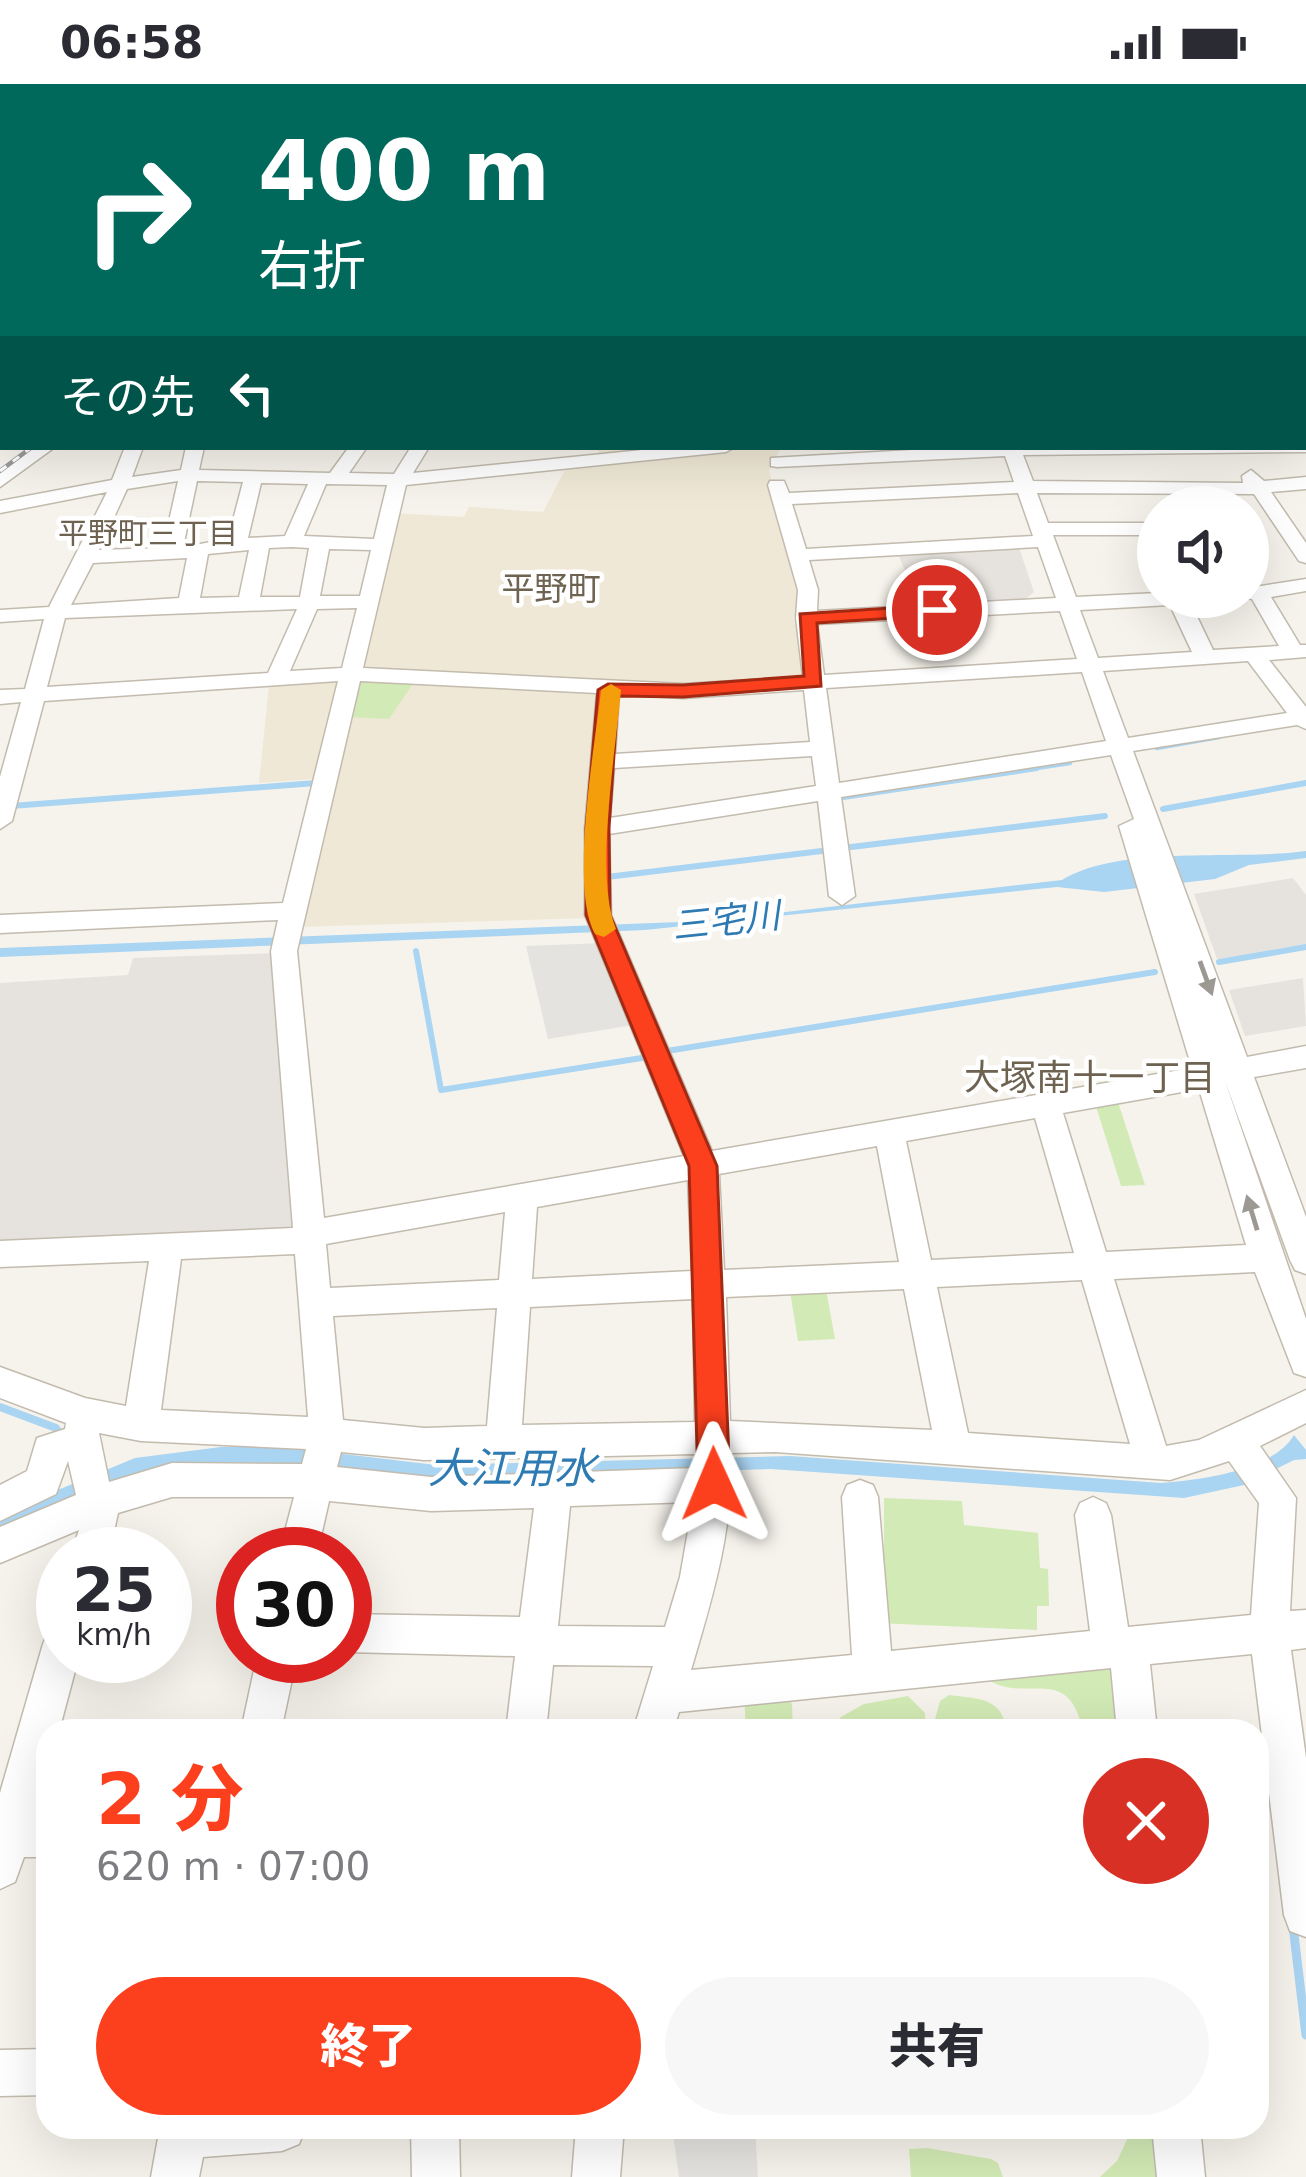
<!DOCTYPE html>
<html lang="ja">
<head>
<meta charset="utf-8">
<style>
	body { margin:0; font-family:"DejaVu Sans","Noto Sans JP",sans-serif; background:#f7f7f7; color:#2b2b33; height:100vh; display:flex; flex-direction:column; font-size:45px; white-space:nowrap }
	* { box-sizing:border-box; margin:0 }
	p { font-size:39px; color:#7c7c81 }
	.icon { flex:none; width:66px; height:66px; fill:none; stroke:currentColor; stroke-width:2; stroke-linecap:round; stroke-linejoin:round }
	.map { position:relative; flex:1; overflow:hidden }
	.side { position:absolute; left:36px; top:1635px; width:1233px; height:420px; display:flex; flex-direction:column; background:#fff; border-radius:36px; box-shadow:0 12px 48px #0002 }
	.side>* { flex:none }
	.guide { position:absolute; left:0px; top:0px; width:1308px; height:366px; box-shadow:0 12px 48px #0002; background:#00695c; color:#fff; overflow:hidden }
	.buttons { position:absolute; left:1137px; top:402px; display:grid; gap:24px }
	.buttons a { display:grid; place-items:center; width:132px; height:132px; border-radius:50%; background:#fff; box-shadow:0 12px 48px #0002; font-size:60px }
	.speed { position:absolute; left:36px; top:1443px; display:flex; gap:24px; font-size:60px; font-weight:700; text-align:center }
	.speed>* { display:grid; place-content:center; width:156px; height:156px; border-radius:50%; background:#fff; box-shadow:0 12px 48px #0002; line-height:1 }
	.speed small { font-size:30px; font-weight:400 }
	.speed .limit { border:18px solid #d22; background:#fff; color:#111 }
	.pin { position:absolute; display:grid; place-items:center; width:102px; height:102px; color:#fff; margin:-51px; border:6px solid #fff; border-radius:50%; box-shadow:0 3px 12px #0007 }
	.me { position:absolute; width:132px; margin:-66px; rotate:359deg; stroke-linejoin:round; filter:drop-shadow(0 0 9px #0008) }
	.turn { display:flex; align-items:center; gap:42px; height:252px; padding:0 60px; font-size:54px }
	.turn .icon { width:156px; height:156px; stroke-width:2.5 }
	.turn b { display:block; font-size:84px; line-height:102px }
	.then { display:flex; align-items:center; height:114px; padding:0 60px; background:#0003; gap:24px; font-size:45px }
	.round { display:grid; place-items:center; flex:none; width:126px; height:126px; border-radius:63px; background:#f7f7f7 }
	.head { display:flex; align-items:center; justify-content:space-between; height:204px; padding:0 60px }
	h1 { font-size:72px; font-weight:800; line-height:90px; color:#fc3f1d }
	.primary-button { display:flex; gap:24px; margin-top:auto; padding:24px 60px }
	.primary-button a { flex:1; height:138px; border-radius:72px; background:#fc3f1d; color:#fff; font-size:48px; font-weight:800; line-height:138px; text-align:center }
	.primary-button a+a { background:#f7f7f7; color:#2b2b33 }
	.status { display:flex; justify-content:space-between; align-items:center; height:84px; padding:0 60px; background:#fff; direction:ltr }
	.status svg { height:33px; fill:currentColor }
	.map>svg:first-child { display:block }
	.industrial { fill:#e6e2dd }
	.education { fill:#efe8d6 }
	.green { fill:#d2eab5 }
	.parking { fill:#e5e3e0 }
	.water { fill:#a9d4f2 }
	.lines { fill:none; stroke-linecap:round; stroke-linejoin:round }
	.stream-far3 { stroke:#a9d4f2; stroke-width:4.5 }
	.stream-far2 { stroke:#a9d4f2; stroke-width:6 }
	.stream-far1 { stroke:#a9d4f2; stroke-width:8 }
	.stream { stroke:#a9d4f2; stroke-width:9 }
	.minor-casing { stroke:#c2bbae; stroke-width:3 }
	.major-casing { stroke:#e6c16a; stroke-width:3 }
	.minor { fill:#fff; fill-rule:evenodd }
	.major { fill:#ffe39c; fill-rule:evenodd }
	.rail-casing { stroke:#9a9a9a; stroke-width:4.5 }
	.rail { stroke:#fff; stroke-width:3; stroke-dasharray:8; stroke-linecap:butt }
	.oneway { fill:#9c9892 }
	.route { fill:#fc3f1d; stroke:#a42913; stroke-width:3 }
	.slow { fill:#f59e0b }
	.labels { text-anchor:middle; stroke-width:9; stroke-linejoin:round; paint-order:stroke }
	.far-neighbourhood-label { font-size:30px; fill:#6e6250; stroke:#fff }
	.far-quarter-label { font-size:33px; fill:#6e6250; stroke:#fff }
	.water-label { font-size:36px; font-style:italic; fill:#2e7ab2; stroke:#fff }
	.neighbourhood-label { font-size:36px; fill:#6e6250; stroke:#fff }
	.near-water-label { font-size:42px; font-style:italic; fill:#2e7ab2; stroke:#fff }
</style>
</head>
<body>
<div class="status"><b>06:58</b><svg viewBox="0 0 49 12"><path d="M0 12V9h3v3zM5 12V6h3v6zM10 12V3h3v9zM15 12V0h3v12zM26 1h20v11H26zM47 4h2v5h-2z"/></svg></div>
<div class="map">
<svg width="1306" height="2093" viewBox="0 0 1306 2093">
	<rect width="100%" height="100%" fill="#f6f3ec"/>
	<!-- industrial -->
	<path class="industrial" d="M1018,461L1034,508L1025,515L921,524L897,468Z
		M1293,794L1306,811V860L1217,875L1194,810Z
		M278,869L299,1147L0,1163V899L128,891L133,874Z
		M1303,894L1306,942L1245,952L1229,906Z"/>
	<!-- education -->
	<path class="education" d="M597,363H781L769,387L803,504L802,529L793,533L797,549L805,551L804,595L604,603L591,834L296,843L329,694L259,699L269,600L359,588L394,429L464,433L469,423L543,428L567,382L600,379Z"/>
	<!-- green -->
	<path class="green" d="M353,596L414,598L389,635L345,633Z
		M1116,1012L1145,1101L1121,1102L1094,1016Z
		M825,1200L835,1255L798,1257L789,1201Z
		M884,1414L962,1417L964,1441L1038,1449L1040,1484L1048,1485L1049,1522H1037V1546L877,1539L884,1504Z
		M1113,1574L1127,1647H1083C1068,1578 1028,1620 988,1596Z
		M783,1607L792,1620L793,1647H707L746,1645L744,1611Z
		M949,1611C979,1615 1002,1613 1007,1647H943L935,1635L940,1617Z
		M908,1612L925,1629L926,1647H866L839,1634L864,1620Z
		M1133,2043H1164L1169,2093H1100L1117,2077Z
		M927,2064L991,2075L998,2079L1003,2093H911L909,2065Z"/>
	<!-- parking -->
	<path class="parking" d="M603,859L639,940L548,955L526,862Z
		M672,2043H755L758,2093H679Z"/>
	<!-- water -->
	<path class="water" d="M1306,767V774L1249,781L1215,795L1104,808L1057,803L1027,806L645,846L0,873V864L707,837L1062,796C1121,760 1236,777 1306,767Z
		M1294,1351L1306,1366V1375L1294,1376L1244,1401L1184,1414L771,1385L435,1395L274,1379L200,1378L115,1395L0,1447V1430L135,1374L221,1363L276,1362L436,1381L790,1372L1161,1399C1199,1396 1273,1387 1294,1351Z"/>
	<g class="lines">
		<!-- stream-far3 -->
		<path class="stream-far3" d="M1157,664L1219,653
			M1017,687L1070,679"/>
		<!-- stream-far2 -->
		<path class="stream-far2" d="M837,714L1037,684
			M11,722L316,699
			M1163,725L1306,699
			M843,764L1105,732
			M607,793L830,766
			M416,867L441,1006L648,973
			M1219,878L1306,863
			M667,967L1155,888"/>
		<!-- stream-far1 -->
		<path class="stream-far1" d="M0,1323L56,1344L61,1352"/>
		<!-- stream -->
		<path class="stream" d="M1293,1842L1306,1951"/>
		<defs>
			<path id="minor" d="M11,0H23L10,3Z
				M267,0H279L265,3Z
				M790,0H802L804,3H792Z
				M848,0H861L863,3H850Z
				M1305,35H1306V43H1305Z
				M1305,61H1306V69H1305Z
				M0,67H3V75H0Z
				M1305,105H1306V114H1305Z
				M1305,150H1306V158H1305Z
				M1305,184H1306V192H1305Z
				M1305,212L1306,213V223L1305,222Z
				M3,260V271L0,272V261Z
				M1305,276H1306V286H1305Z
				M1305,307H1306V317H1305Z
				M0,327L3,328V338L0,337Z
				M1306,358V368H1303L1023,371L1033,397L1243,399L1242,392L1251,386L1264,397L1306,393V405L1271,408L1306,459V479L1299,477L1254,410L1037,409L1048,439H1158V451H1053L1076,513L1158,509V513H1210L1191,520L1213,566L1279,562L1252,515L1240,513H1248V504L1306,495V507L1271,513L1300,561H1306V573L1269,576L1306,623V645L1297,641L1133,667L1247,973L1306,962V984L1254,993L1306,1133V1190L1295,1186L1290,1176L1224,994L1306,1235V1293L1294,1289L1255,1188L1114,1195L1166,1362L1199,1356L1306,1306V1339L1260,1362L1296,1414L1290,1527L1306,1526V1564L1291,1566L1306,1674V1853L1290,1847L1284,1831L1252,1570L1150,1580L1157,1647H1117L1111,1584L679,1628L673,1647H633L653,1582L553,1581L546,1647H506L515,1572L345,1568V1530L520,1533L534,1424L431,1427L329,1417L317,1470H279L294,1413H172L118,1429L109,1470H71L79,1446L0,1479V1443L76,1411L68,1377L56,1410L0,1437V1401L27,1387L37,1354L65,1345L66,1339L0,1314V1283L85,1314L126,1322L149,1177L0,1183V1157L293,1144L271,867L278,836L0,849V831L283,819L338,597L44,617L12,737L0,745V693L21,618L0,620V606L25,605L44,535L0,538V526L49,523L107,408L0,429V417L112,396L125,363H143L132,393L181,386L186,363H204L199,386L330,389L349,363H367L349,389L394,390L411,363H429L413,389L672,363H735L726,368L406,401L363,584L683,600L803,593L796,534L798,506L768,401L770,397H784L789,409L1014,398L1005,372L777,383L771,382V374L965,363H1305ZM178,397L163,464L99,466L127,405ZM197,397L243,398L228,455L183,463ZM261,399L308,400L285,452L248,454ZM326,400L387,401L374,455L304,452ZM1018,409L1033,452L806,465L792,420ZM292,463L309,464L300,513H260L269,464ZM1038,463L1056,514L817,527L818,506L809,476ZM329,465L371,466L360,512H320ZM249,466L239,513L200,514L208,470ZM187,474L179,514L71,521L93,479ZM1170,521L1192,568L1098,574L1080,526ZM357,524L342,584L290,587L317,525ZM297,525L268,589L47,603L65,534ZM1060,527L1077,575L824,591L817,540ZM1248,577L1287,629L1128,654L1103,587ZM1082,588L1106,657L839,699L826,604ZM360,597L597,609L585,744V831L684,1072L324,1134L297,867ZM804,606L810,658L615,670L619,610L683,614ZM1111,671L1134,735L1119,742L1192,984L712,1067L611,831L609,750L818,717L829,812L842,821L855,812L841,713ZM812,672L816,702L610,734L614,684ZM1199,1005L1246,1161L1106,1168L1063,1029ZM1035,1034L1074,1169L931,1176L906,1057ZM877,1062L899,1178L724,1186L719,1090ZM688,1096L692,1187L532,1195L537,1123ZM505,1128L499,1196L330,1204L326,1160ZM295,1170L308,1333L161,1326L181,1175ZM1082,1196L1130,1360L968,1349L937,1203ZM904,1205L932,1346L730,1337L726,1213ZM693,1215L695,1338L522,1341L530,1223ZM497,1224L487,1342L424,1344L343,1336L333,1232ZM99,1349L141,1357L306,1365L302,1380L172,1379L109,1398ZM341,1368L424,1376L695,1370L696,1384L431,1393L337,1383ZM775,1368L1170,1396L1229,1377L1259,1419L1251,1531L1128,1543L1111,1431L1106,1419L1093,1413L1080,1419L1075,1431L1090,1547L891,1567L878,1413L873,1401L860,1396L847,1401L842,1413L852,1571L691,1586C712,1515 734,1444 731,1369ZM693,1418L680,1493L665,1543L558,1542L570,1422Z
				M34,363H55L0,403V388Z
				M63,1540V1572H79L59,1647H48V1686L36,1730L48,1731V1773H24L15,1798L0,1805V1709L43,1560L49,1546Z
				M257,1572H297L281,1647H241Z
				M48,1965V2011L0,2012V1966Z
				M160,2043H306L299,2060L282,2067L203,2073L199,2093H151Z
				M411,2043H459L460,2093H412Z
				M576,2043H624L620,2093H572Z
				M1152,2043H1200L1205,2093H1157Z"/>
			<path id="major" d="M1305,5H1306V13H1305Z
				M0,92H3V102H0Z"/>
		</defs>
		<!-- minor casing -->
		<use href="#minor" class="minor-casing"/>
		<!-- major casing -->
		<use href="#major" class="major-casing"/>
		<!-- minor -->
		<use href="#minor" class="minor"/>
		<!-- major -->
		<use href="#major" class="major"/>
		<defs>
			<path id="rail" d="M562,3L568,0
				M0,387L32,363"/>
		</defs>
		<!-- rail casing -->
		<use href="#rail" class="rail-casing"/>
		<!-- rail -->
		<use href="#rail" class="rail"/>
	</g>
	<!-- one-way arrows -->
	<defs><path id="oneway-solid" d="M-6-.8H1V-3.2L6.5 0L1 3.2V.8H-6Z" transform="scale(3)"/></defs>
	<g class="oneway">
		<use href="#oneway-solid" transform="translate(1206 894) rotate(70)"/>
		<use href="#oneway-solid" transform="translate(1252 1129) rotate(-107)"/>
	</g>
	<!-- route -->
	<path class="route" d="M937,521L946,526L943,531L817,539L821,602L683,613L618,612L609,744L610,831L717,1082L730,1400L726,1411L714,1415L702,1411L698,1400L689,1082L586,831V744L598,606L608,600L683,601L804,592L800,530Z"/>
	<!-- slow -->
	<path class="slow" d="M611,600L621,606C616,665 594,793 616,845L604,853L595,850C569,803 595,663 601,606Z"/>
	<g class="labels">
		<!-- far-neighbourhood labels -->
		<g class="far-neighbourhood-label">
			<text x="148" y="460">平野町三丁目</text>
		</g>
		<!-- far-quarter labels -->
		<g class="far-quarter-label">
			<text x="551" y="516">平野町</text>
		</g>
		<!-- water labels -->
		<g class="water-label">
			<text transform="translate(726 836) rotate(-6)" y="13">三宅川</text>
		</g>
		<!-- neighbourhood labels -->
		<g class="neighbourhood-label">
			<text x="1090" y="1006">大塚南十一丁目</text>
		</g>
		<!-- near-water labels -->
		<g class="near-water-label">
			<text x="512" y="1399">大江用水</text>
		</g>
	</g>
</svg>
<div class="buttons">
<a><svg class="icon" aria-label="sound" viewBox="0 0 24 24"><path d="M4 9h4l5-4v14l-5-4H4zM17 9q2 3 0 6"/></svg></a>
</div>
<div class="speed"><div>25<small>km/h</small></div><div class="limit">30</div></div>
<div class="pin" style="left:937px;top:526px;background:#d93025"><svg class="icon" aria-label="arrive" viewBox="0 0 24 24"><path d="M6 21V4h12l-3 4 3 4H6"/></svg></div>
<svg class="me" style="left:714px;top:1400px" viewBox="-20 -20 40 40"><path d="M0-17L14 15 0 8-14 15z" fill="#fc3f1d" stroke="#fff" stroke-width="4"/></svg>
<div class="guide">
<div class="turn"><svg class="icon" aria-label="right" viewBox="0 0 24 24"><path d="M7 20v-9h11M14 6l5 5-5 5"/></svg><div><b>400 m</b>右折</div></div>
<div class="then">その先<svg class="icon" aria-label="left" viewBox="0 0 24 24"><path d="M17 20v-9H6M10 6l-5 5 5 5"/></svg></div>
</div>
<section class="side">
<div class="head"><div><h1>2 分</h1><p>620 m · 07:00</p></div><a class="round" style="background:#d93025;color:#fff"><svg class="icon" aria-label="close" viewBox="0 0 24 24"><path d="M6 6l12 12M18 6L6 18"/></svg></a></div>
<div class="primary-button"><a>終了</a><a>共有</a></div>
</section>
</div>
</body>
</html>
